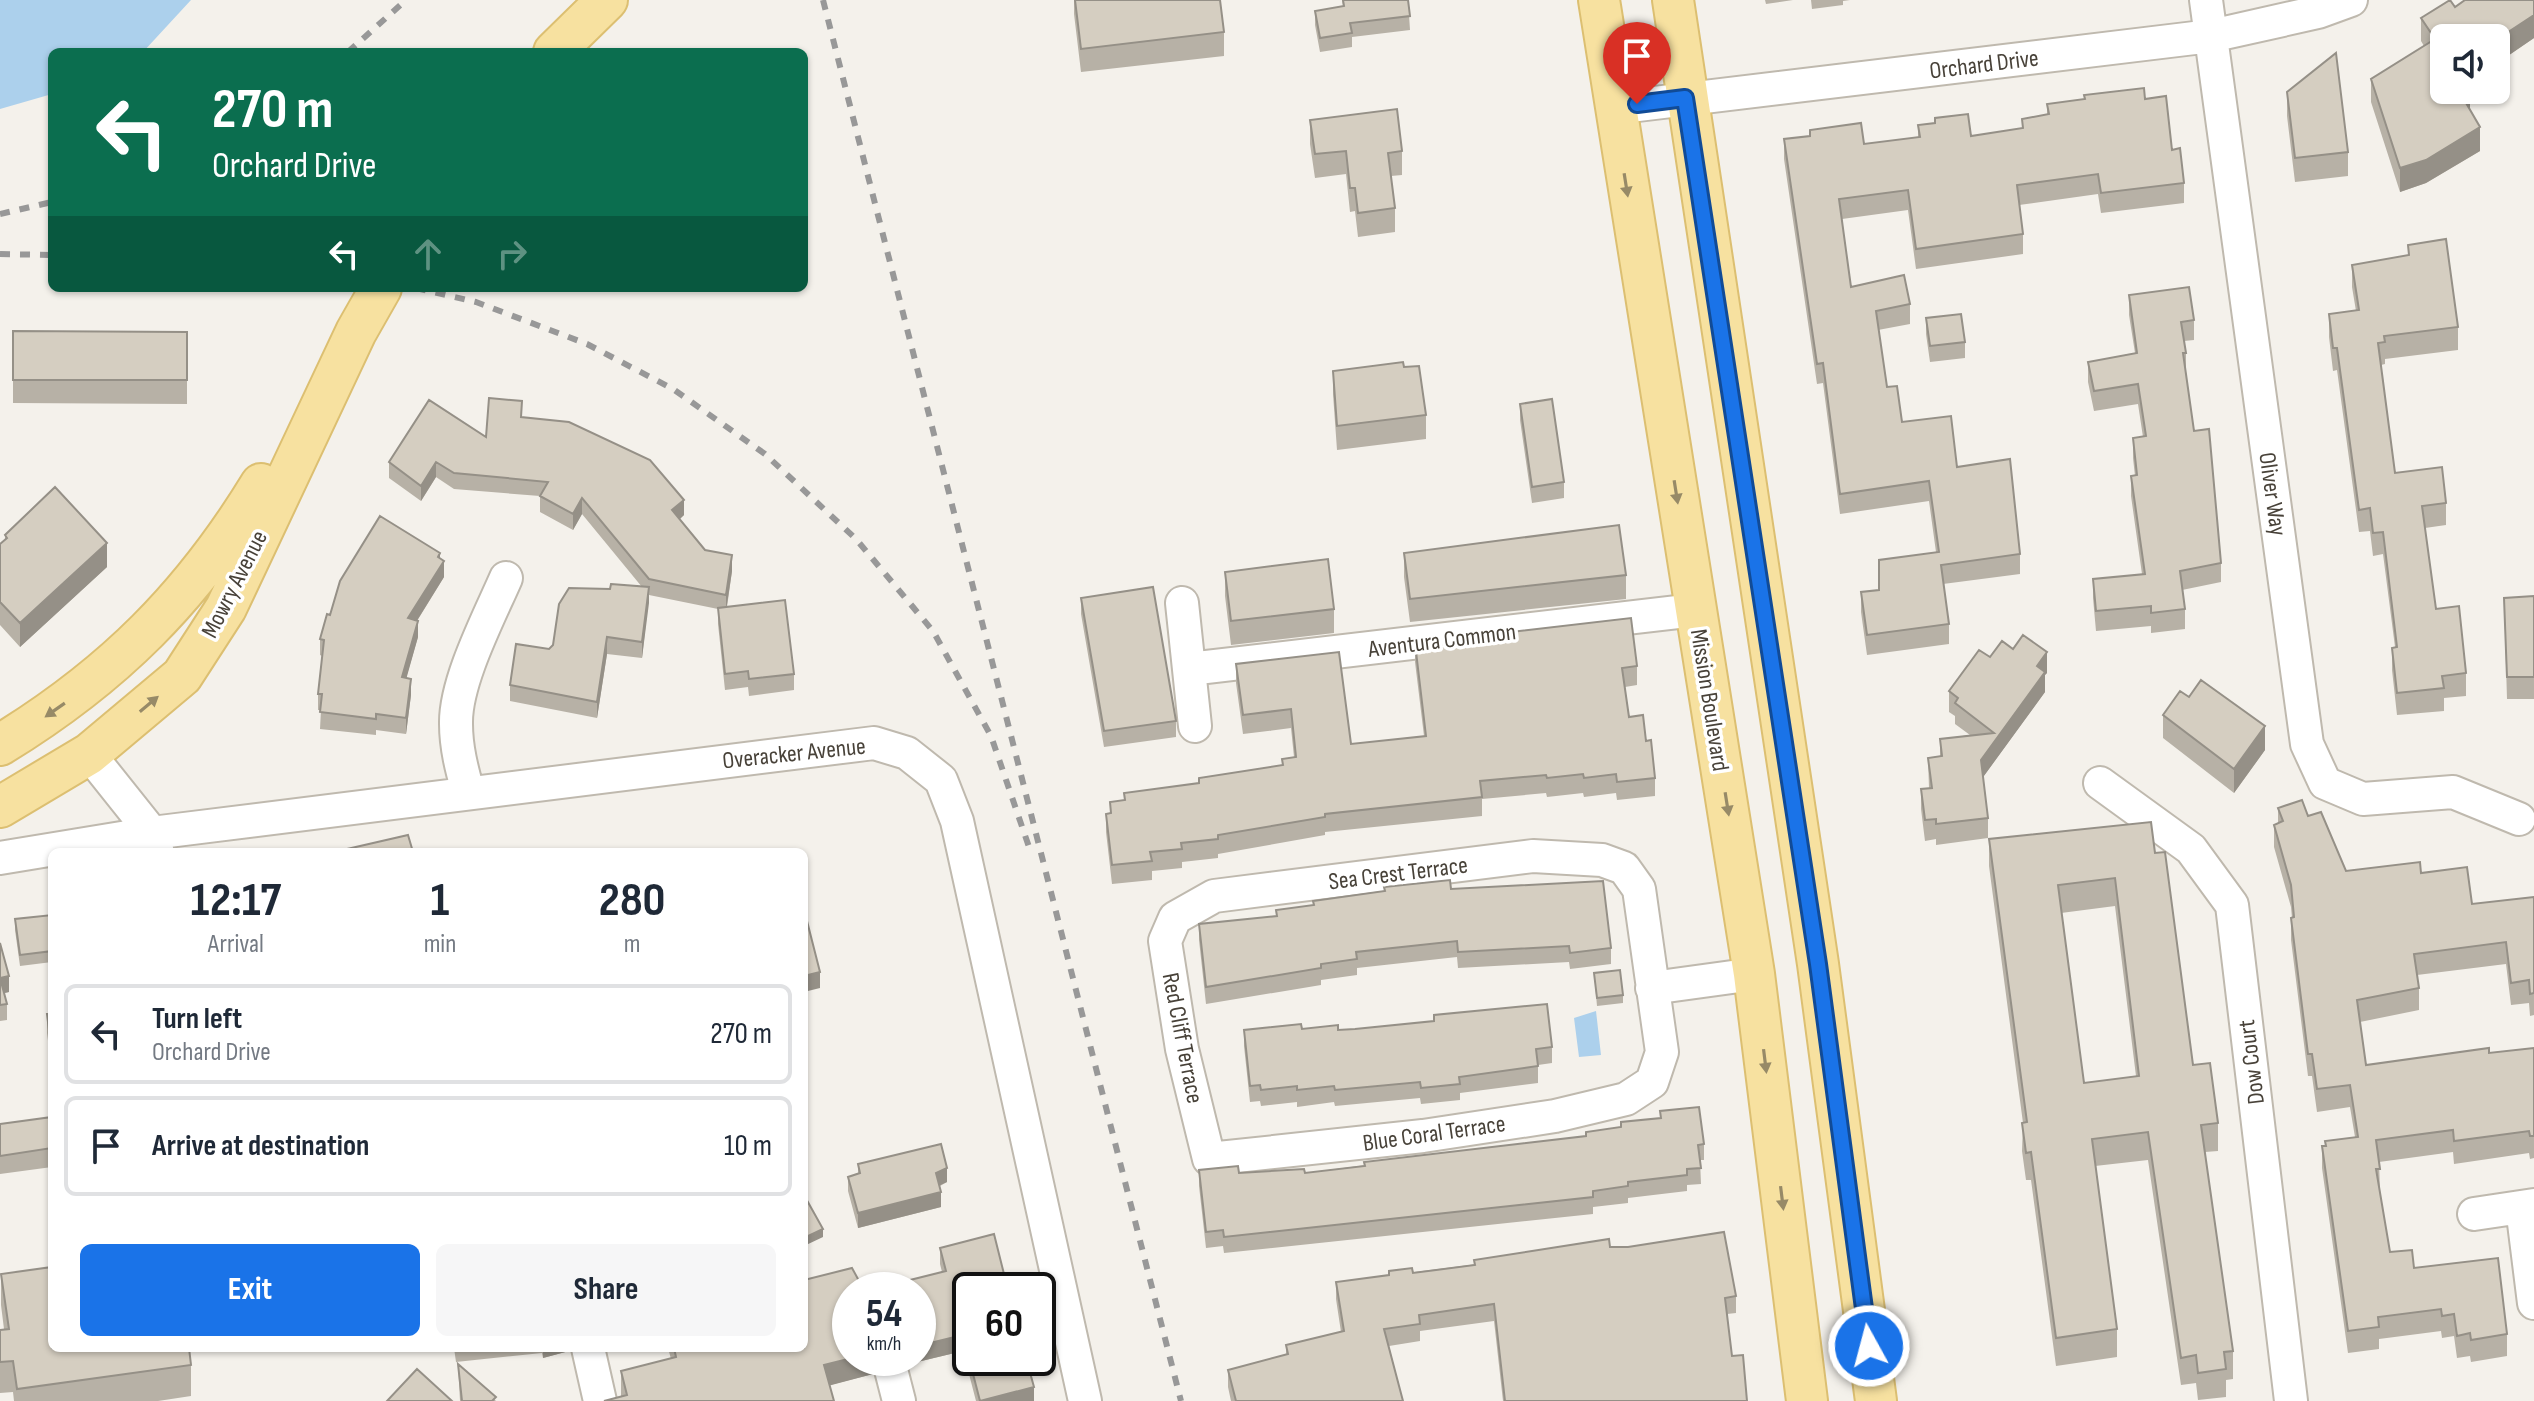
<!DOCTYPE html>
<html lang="en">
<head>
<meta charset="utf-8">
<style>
	body { margin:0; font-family:"Sofia Sans Condensed",sans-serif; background:#f6f6f7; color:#1f2937; height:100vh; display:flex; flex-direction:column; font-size:30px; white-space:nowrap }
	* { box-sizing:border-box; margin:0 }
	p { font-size:26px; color:#747a83 }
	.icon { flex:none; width:44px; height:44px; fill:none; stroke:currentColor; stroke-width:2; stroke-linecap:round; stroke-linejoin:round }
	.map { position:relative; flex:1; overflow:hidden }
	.drawer { position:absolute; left:48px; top:848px; width:760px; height:504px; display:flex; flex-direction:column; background:#fff; border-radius:12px; box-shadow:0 2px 6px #0004 }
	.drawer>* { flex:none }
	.hud { position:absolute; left:48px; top:48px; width:760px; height:244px; border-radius:12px; box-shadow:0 2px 6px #0004; background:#0b6e4f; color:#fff; overflow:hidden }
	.buttons { position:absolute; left:2430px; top:24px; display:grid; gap:16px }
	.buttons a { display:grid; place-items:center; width:80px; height:80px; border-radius:12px; background:#fff; box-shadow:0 2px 6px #0004; font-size:40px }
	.speed { position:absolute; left:832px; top:1272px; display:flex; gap:16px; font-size:40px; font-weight:700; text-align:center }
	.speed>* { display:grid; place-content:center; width:104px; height:104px; border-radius:50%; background:#fff; box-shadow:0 2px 6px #0004; line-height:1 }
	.speed small { font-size:20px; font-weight:400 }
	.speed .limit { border:4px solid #111; border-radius:12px; background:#fff; color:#111 }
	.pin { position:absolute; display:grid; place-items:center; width:68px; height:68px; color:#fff; margin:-82px -34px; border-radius:50% 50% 50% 0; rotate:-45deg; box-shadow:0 0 8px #0007 }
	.pin .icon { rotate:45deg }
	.me { position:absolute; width:88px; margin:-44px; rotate:353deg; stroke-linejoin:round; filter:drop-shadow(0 0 6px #0008) }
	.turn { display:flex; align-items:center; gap:28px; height:168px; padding:0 32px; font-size:36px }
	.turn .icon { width:104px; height:104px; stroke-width:2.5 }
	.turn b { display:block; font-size:56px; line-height:68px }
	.lanes { display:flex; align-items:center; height:76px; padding:0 32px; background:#0003; justify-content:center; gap:40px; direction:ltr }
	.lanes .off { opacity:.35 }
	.eta { display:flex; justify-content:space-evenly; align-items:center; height:136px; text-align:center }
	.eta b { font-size:48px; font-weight:700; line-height:56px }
	.action { display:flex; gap:16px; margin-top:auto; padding:16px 32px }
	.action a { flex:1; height:92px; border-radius:12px; background:#1a73e8; color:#fff; font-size:32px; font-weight:700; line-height:92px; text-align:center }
	.action a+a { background:#f6f6f7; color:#1f2937 }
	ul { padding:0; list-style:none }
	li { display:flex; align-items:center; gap:24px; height:100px; margin:0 16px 12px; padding:0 16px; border:4px solid #e0e1e3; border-radius:12px }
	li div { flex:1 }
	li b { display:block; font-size:30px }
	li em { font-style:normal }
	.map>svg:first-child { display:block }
	.water { fill:#acd0ec }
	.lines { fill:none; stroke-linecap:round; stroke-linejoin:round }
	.minor-casing { stroke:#bfb9ae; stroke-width:36 }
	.major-casing { stroke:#dcbf71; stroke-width:44 }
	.minor { stroke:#fff; stroke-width:32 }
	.major { stroke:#f7e1a0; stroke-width:40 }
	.rail { stroke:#989898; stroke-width:6; stroke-dasharray:10 10; stroke-linecap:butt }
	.wall { fill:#b7b1a6; fill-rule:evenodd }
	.shaded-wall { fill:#959087 }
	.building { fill:#d5cec1; stroke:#959087; stroke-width:2; fill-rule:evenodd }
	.oneway { fill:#978a67 }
	.route-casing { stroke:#114b97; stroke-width:20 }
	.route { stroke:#1a73e8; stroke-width:14 }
	.labels { text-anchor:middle; stroke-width:7; stroke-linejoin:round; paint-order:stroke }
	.street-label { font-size:24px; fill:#484239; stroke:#fff }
</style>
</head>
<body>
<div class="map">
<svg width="2534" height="1401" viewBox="0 0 2534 1401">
	<rect width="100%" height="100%" fill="#f4f1eb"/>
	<!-- water -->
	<path class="water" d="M0,0H191L143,52H52V94L0,109Z
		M1596,1011L1601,1055L1579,1057L1574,1018Z"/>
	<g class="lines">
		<defs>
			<path id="minor" d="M2206,0L2307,744L2325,783L2363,799L2453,792L2519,819
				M1613,108L2211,36L2318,12L2351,0
				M1182,603L1195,726
				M1189,669L1695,610
				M89,754L152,833L157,849
				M2100,783L2191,849L2232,905L2291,1401
				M468,792C462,770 456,748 456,724C455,682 489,617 506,578
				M1533,856L1602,860L1624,868L1639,889L1662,1052L1652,1082L1626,1099L1555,1116L1423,1136L1209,1159L1182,1049L1165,941L1175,918L1214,896Z
				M0,858L152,833L874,743L907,753L941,780L957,821L1085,1401
				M1652,988L1754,974
				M2522,1207L2534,1303
				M2474,1214L2534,1205
				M588,1348L600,1401
				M888,1358L899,1401"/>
			<path id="major" d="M1599,0L1754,974L1807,1401
				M1673,0L1818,964L1876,1401
				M554,52L607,0
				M0,745C113,676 192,597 261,484
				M0,807L89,754L182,676L226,608L356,332L381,288"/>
		</defs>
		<!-- minor casing -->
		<use href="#minor" class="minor-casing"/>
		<!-- major casing -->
		<use href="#major" class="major-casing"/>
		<!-- minor -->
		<use href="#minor" class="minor"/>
		<!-- major -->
		<use href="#major" class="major"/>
		<!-- rail -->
		<path class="rail" d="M823,0L1181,1401
			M348,52L406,0
			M0,214L52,202
			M0,254L52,255
			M416,288L476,302L587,344L673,389L765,454L856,539L933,631L991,736L1029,847"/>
	</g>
	<!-- wall -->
	<path class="wall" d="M1074,0H1220L1224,32V56L1081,72L1074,14Z
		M1342,0H1408L1410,30L1352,37V47L1320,52L1315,25V11L1343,6Z
		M1765,0H1793L1766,4Z
		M1811,0H1850L1843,1V5L1812,9Z
		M2534,0V38L2496,64L2444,38L2470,110L2480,151L2426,183L2400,192L2371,102V79L2424,46L2421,41V18L2455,7Z
		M2287,92L2348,152V176L2295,182L2287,116Z
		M2145,99L2172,150L2184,183V203L2101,213L2098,194L2019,205L2023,234V254L1916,269L1908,210L1842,219L1851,287L1910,304V324L1878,330L1887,387L1902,422L1957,467L2020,554V574L1943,584L1949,624V644L1867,655L1861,612V592L1879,590L1936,552L1929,501L1840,514L1823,383L1817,384L1784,159V139L1864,144L1918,138V125L1971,136L2022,128V119L2047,115V104Z
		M1310,120L1402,151V175L1391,176L1395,208V232L1358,237L1355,211L1350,212L1346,174L1315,178L1310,144Z
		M2408,245L2458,327V350L2385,359V364L2381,365L2395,473L2446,503V525L2425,528L2436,609L2466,673V696L2444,698V711L2397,715L2392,670V648L2395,647L2383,554L2373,556L2370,531L2359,532L2337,370L2333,371L2329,337V314L2356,311L2352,287V265L2408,256Z
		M2129,295L2194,320V340L2184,341L2186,353V372L2194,431L2221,563V582L2182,590L2185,609V629L2151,633V626L2096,631L2093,598V579L2142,574L2131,496V476H2135L2133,458V438L2143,437L2138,404L2094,411L2088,382V362L2135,353L2129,315Z
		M1926,318L1965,342V358L1930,362L1926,334Z
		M13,331L187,332V404L13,403Z
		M1404,367L1426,415V439L1337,450L1333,394V371Z
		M1520,404L1564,482V498L1532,503L1520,420Z
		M522,417L684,515L680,519L705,550L732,571L727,607L794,674V690L749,696L748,687L725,690L718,624V609L649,595L642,658L607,654L597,718L510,701V685L549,649L610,589L642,587L582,514L573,530L540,512V496L454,489L436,477L421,501L389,478V462L486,437Z
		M5,535L107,567L20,647L0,625V544L5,540Z
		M1404,553L1626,575V599L1410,622L1404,577Z
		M440,558L444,577L417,621L418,637L406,678L411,695L406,734L376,730V735L320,729L321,710H318V694L322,656L320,655V639L330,615Z
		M1225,572L1334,609V633L1231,645L1225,596Z
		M2534,596V699H2507L2504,598Z
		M1081,598L1176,721V737L1104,747L1081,614Z
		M1415,643L1637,666V685L1625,687L1629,717L1646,741L1655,778V796L1617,800L1616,793L1584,797L1583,793L1547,797L1546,793L1482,799V816L1325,832V835L1218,854V858L1182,862V868L1152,871V880L1112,884L1106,832V814L1110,813V802L1124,800V793L1199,783L1282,765V759L1294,757L1291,728L1243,734L1236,683V664L1351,744L1424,736L1415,662Z
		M1990,657L2047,673L2045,675V692L1983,777L1988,818V838L1936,845V839L1925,841L1921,809V789L1929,788L1928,758L1940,757V739L1970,735L1955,724V716L1949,712V691Z
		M2163,715L2265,750L2234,793L2163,738Z
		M2278,808L2308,816L2346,871L2421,873L2472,904L2534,897V1015L2530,1016L2529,1003L2511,1005L2506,964L2417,975L2419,988V1010L2360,1022L2366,1065L2534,1048V1158L2530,1159L2529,1153L2454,1164L2453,1152L2379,1162L2380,1191L2390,1252L2507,1334V1356L2471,1362L2470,1356L2457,1358L2454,1336L2442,1338L2441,1331L2379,1339V1349L2348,1353L2322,1168V1146L2355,1137L2350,1107L2317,1112L2312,1076H2308L2291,940V918H2292L2291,907L2274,847V825L2278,823Z
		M1989,839L2155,853L2193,1065L2218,1123V1151L2205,1152L2233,1351V1379L2226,1380V1397L2198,1400L2196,1383L2181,1385L2148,1160L2095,1166L2117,1329V1357L2056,1366L2031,1180H2026L2022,1151L2023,1123L1989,866ZM2115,906L2136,1076L2084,1083L2061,913Z
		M1451,889L1611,948V964L1570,969L1569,962L1458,968L1457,957L1357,968V975L1321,980V985L1206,1004L1199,940V924L1276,916Z
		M52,915V962L20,966L15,930V919Z
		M0,943L9,992L4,993L7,1004V1020L0,1021Z
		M1594,973L1623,995V1003L1597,1006Z
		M47,1014H52V1072L47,1033Z
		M1302,1029L1552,1047V1063L1538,1065V1083L1460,1093V1100L1421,1104L1420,1098L1335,1106L1334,1102L1297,1107V1102L1261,1106L1260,1101L1250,1102L1244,1046V1030Z
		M52,1117V1167L0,1174V1124Z
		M1586,1132L1704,1144V1160H1700L1701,1184L1687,1185V1191L1628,1198V1203L1593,1207V1214L1224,1253L1223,1246L1206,1248L1199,1186V1170L1239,1173H1305L1586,1136Z
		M858,1164L947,1182L940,1186L941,1207L858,1228L848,1191V1177L858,1174Z
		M1610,1247L1736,1296V1313L1727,1314L1732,1356L1747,1401H1503L1494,1321L1420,1331V1341L1389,1346L1403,1401H1231L1228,1387V1370L1286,1355V1345L1341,1332L1336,1299V1282Z
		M940,1248L1034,1401H976L963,1351L909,1364L907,1358H918L942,1272L940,1264Z
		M1,1274L52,1348L191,1365V1396L158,1401H14L13,1392L0,1393V1330L4,1329L1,1305Z
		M454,1348H569V1351L543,1358L542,1353L456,1362Z
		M668,1348H804L873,1358V1374L830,1385L621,1396V1371L671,1359Z
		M458,1364L496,1401H460Z"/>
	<!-- shaded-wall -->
	<path class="shaded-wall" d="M2534,15V38L2496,64V40Z
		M2470,91V114L2462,96Z
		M2480,127V151L2426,183L2400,192V168Z
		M436,462V477L421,501V486Z
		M582,498V514L573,530V514Z
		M684,500V515L672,526V510Z
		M107,543V567L20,647V623Z
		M440,553V567L444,561V577L408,635V618Z
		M732,555V571L726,611V595Z
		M649,587V603L642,658V642Z
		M418,621V637L402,694V677Z
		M607,637V654L597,718V702Z
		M2047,652V673L2045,675V692L1981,780V760L2037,666Z
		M411,679V695L406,734V718Z
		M2265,726V750L2234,793V769Z
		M820,972V988L804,992V976Z
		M9,976V992L0,994V978Z
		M807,1017V1034H804V1018Z
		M947,1168V1182L936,1187V1173Z
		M941,1192V1207L858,1228V1213Z
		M823,1229V1237L804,1246V1238Z
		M963,1335V1351L909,1364V1358H918V1346Z
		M543,1348H569V1351L543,1358Z
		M852,1358H873V1374L824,1387V1365Z
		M1034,1387V1401H980Z"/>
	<!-- building -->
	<path class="building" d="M1075,0H1220L1224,32L1081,49Z
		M1343,0H1408L1410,16L1350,23L1352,33L1320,38L1315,11L1344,6Z
		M2450,0L2455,7L2465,0H2534V15L2496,40V38H2444V90H2470L2462,96L2480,127L2426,160L2400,168L2371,79L2435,39L2421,18Z
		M2336,53L2348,152L2295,158L2287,92Z
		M2144,88L2145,99L2166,96L2172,150L2180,148L2184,183L2101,193L2098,174L2017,185L2023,234L1916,249L1908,190L1839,199L1851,287L1904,275L1910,304L1876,311L1887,387L1897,386L1902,422L1951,416L1957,467L2010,459L2020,554L1941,565L1949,624L1867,635L1861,592L1879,590V560L1939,552L1929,481L1840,494L1823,363L1817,364L1784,139L1810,136V130L1861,123L1864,144L1920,137L1918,125L1935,123V118L1968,114L1971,136L2023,128L2022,119L2049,114L2047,104L2085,99L2084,95Z
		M1397,109L1402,151L1388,153L1395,208L1358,213L1355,188H1350L1346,151L1315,154L1310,120Z
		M2446,239L2458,327L2384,336L2385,342L2378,343L2395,473L2442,467L2446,503L2422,506L2436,609L2459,606L2466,673L2442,676L2444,688L2397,693L2392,648L2397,647L2383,532L2373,533L2370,508L2359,510L2337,348H2333L2329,314L2359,310L2352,265L2409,255L2408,245Z
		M2189,287L2194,320L2181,322L2186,353H2183L2194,431L2209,429L2221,563L2180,571L2185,609L2151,613V606L2096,611L2093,579L2145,574L2131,476L2137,475L2133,438L2146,436L2138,384L2094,391L2088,362L2137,353L2129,295Z
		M1961,314L1965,342L1930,346L1926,318Z
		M13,331L187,332V380H13Z
		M1403,362L1404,367L1419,366L1426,415L1337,426L1333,371Z
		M489,398L522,401L521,417L569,422L650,460L684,500L672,510L705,550L732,555L726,595L649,579L582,498L573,514L540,496L548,482L454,473L436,462L421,486L389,462L429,400L486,437Z
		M1552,399L1564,482L1532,487L1520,404Z
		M55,487L107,543L20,623L0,602V544L7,538L5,535Z
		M380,516L440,553L438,557L444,561L408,618L418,621L402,677L411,679L406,718L376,714V719L320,712L322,694H318L324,640L320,639L327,614L330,615L340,581Z
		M1619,525L1626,575L1410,599L1404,553Z
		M1328,559L1334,609L1231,621L1225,572Z
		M611,584L649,587L642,642L607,637L597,702L510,685L516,644L549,649L553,645L559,604L569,588L610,589Z
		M1153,587L1176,721L1104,731L1081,598Z
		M2534,596V677H2507L2504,598Z
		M785,600L794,674L749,679L748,671L725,674L718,608Z
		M1631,618L1637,666L1622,668L1629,717L1643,715L1646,741L1651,740L1655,778L1617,782L1616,774L1584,778L1583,774L1547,778L1546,775L1480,781L1482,797L1325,814V817L1218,835V839L1181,843L1182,849L1150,852L1152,861L1112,865L1106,814L1111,813L1110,802L1125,800L1124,793L1199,783V778L1283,765L1282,759L1296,757L1291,709L1243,715L1236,664L1339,652L1351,744L1426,736L1415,643Z
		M2023,635L2047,652L2037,666L2045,672L1981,760L1988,818L1936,824V819L1925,820L1921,789L1932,788L1928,758L1942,756L1940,739L1994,733L1955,703L1958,698L1949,691L1979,650L1990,657L2002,641L2013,649Z
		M2201,680L2265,726L2234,769L2163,715L2180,691L2189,697Z
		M2302,800L2308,816L2321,812L2346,871L2420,862L2421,873L2467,867L2472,904L2534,897V993L2530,994L2529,980L2511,983L2506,942L2414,954L2419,988L2357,1000L2366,1065L2489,1048V1053L2534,1048V1136H2530L2529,1131L2454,1141L2453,1130L2376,1140L2380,1169H2376L2390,1252L2412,1250L2414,1268L2498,1258L2507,1334L2471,1340L2470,1333L2457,1336L2454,1314L2442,1316L2441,1309L2378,1317L2379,1327L2348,1331L2322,1146H2326L2325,1141L2358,1137L2350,1085L2317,1089L2312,1054H2308L2291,918L2294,917L2291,885L2274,825L2283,821L2278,808Z
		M2151,822L2155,853L2165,852L2193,1065L2210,1063L2218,1123L2201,1125L2233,1351L2224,1352L2226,1369L2198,1373L2196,1355L2181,1358L2148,1132L2092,1139L2117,1329L2056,1338L2031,1152L2026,1153L2022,1123L2027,1122L1989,839ZM2115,878L2139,1076L2084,1083L2058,885Z
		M408,835L413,852H334Z
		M1450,880L1451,889L1603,881L1611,948L1570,953L1569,946L1458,952L1457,941L1356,952L1357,959L1321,964V968L1206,987L1199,924L1277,916L1276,910L1314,905L1313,901L1385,891L1384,887Z
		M52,915V951L20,955L15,919Z
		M807,921L820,972L804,976V922Z
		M0,943L9,976L0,978L7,1004L0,1005Z
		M1620,970L1623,995L1597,998L1594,973Z
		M1547,1004L1552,1047L1536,1049L1538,1066L1459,1077L1460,1084L1421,1088L1420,1082L1335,1090L1334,1086L1297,1090V1086L1261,1090L1260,1085L1250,1086L1244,1030L1301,1024L1302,1029L1338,1025V1030L1355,1029L1434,1021V1015Z
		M47,1014H52V1054Z
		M1699,1107L1704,1144L1698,1145L1701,1168L1687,1169V1175L1628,1182V1186L1593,1191V1197L1224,1237L1223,1230L1206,1232L1199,1170L1238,1166L1239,1173L1304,1169L1305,1173L1365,1166L1364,1162L1586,1136V1132L1621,1127V1122L1661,1118L1660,1111Z
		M52,1117V1148L0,1156V1124Z
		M941,1144L947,1168L936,1173L941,1192L858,1213L848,1177L860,1173L858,1164Z
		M804,1195L823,1229L804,1238Z
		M1724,1232L1736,1296L1725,1298L1732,1356L1743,1355L1747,1401H1505L1494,1304L1419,1315L1420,1324L1384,1329L1403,1401H1236L1228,1370L1288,1354L1286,1345L1344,1331L1336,1282L1389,1275V1271L1412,1268L1413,1273L1475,1265L1474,1260L1609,1239L1610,1247H1628Z
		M994,1234L1008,1290H970V1358H1026L1034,1387L980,1401L963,1335L918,1346V1290H879L878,1288L946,1271L940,1248Z
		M52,1267V1348H189L191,1365L17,1389L13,1361L0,1362V1330L9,1329L1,1274Z
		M852,1268L864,1290H850V1358H852L824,1365L834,1401H604L627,1395L621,1371L676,1357L674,1348H804V1280Z
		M458,1364L496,1397L492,1401H462Z
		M417,1369L452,1401H387Z"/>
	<!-- one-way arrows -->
	<defs><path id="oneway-solid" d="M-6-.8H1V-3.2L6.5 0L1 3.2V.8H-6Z" transform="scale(2)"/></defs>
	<g class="oneway">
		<use href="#oneway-solid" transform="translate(1626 185) rotate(81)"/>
		<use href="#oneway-solid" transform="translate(1676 492) rotate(81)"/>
		<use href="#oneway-solid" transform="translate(149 704) rotate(-40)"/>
		<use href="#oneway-solid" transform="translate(55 710) rotate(145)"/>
		<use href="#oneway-solid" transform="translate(1727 804) rotate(81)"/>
		<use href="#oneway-solid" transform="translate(1765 1061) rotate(83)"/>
		<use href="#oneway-solid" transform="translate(1782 1198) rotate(83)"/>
	</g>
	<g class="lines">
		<defs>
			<path id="route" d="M1637,104L1685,98L1818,964L1869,1346"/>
		</defs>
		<!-- route casing -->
		<use href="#route" class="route-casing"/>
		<!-- route -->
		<use href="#route" class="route"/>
	</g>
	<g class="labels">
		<!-- street labels -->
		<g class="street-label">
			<text transform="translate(1984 64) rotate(-7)" y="8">Orchard Drive</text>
			<text transform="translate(2273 494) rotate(82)" y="8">Oliver Way</text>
			<text transform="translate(234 584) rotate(-63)" y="8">Mowry Avenue</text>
			<text transform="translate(1442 640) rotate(-7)" y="8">Aventura Common</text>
			<text transform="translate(1710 700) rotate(81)" y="8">Mission Boulevard</text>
			<text transform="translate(794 753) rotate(-6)" y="8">Overacker Avenue</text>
			<text transform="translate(1398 873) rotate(-7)" y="8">Sea Crest Terrace</text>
			<text transform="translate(1183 1038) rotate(79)" y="8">Red Cliff Terrace</text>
			<text transform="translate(2251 1062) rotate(-97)" y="8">Dow Court</text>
			<text transform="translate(1434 1133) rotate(-8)" y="8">Blue Coral Terrace</text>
		</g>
	</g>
</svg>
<div class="buttons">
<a><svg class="icon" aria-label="sound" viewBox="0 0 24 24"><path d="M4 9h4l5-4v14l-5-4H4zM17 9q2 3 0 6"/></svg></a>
</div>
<div class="speed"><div>54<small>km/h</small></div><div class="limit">60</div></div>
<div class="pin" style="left:1637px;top:104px;background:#d93025"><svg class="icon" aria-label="arrive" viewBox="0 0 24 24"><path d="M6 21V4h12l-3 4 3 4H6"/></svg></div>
<svg class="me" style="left:1869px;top:1346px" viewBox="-20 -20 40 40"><circle r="17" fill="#1a73e8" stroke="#fff" stroke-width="3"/><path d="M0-11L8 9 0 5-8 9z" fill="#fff"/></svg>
<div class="hud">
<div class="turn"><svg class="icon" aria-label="left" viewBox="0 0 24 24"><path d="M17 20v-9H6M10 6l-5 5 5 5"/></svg><div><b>270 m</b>Orchard Drive</div></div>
<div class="lanes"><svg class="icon" aria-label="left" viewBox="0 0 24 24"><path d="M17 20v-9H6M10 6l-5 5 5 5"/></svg><svg class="icon off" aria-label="ahead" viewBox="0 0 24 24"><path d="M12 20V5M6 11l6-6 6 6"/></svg><svg class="icon off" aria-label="right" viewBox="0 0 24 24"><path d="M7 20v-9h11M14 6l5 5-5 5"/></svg></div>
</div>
<section class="drawer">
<div class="eta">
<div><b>12:17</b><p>Arrival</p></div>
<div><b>1</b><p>min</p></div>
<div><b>280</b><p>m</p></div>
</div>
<ul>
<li><svg class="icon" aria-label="left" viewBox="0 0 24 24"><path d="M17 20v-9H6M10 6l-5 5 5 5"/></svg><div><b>Turn left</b><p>Orchard Drive</p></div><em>270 m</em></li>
<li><svg class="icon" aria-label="arrive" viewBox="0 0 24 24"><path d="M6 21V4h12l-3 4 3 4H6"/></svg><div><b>Arrive at destination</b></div><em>10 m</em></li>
</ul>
<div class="action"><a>Exit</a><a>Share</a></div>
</section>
</div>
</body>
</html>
